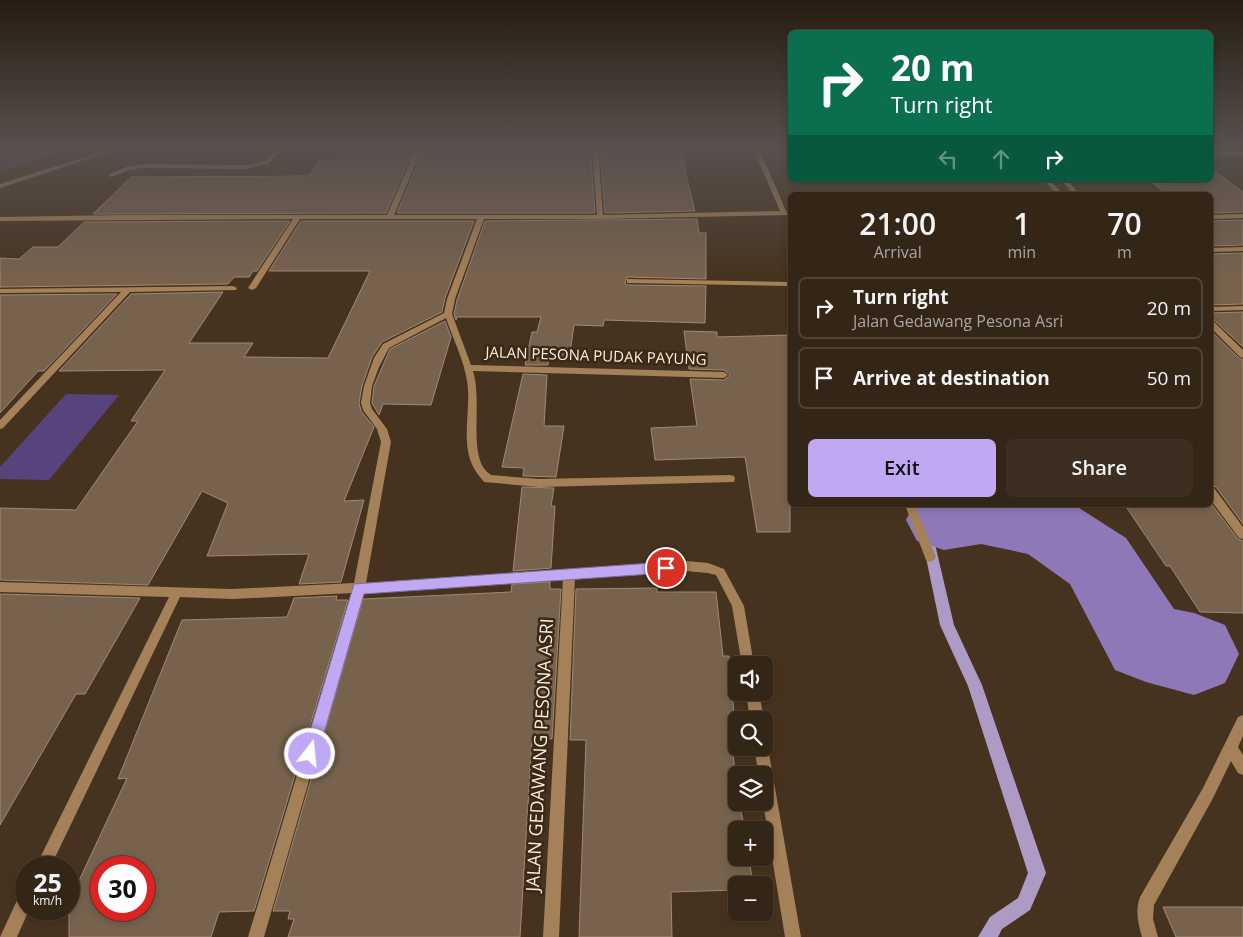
<!DOCTYPE html>
<html lang="en">
<head>
<meta charset="utf-8">
<style>
	body { margin:0; font-family:"Open Sans",sans-serif; background:#3c2e20; color:#f1f3f6; height:100vh; display:flex; flex-direction:column; font-size:19px; white-space:nowrap }
	* { box-sizing:border-box; margin:0 }
	p { font-size:16px; color:#a9a5a1 }
	.icon { flex:none; width:28px; height:28px; fill:none; stroke:currentColor; stroke-width:2; stroke-linecap:round; stroke-linejoin:round }
	.map { position:relative; flex:1; overflow:hidden }
	.drawer { position:absolute; left:788px; top:192px; width:425px; height:315px; display:flex; flex-direction:column; background:#342617; border-radius:8px; box-shadow:0 2px 8px #0003,0 0 0 1px #4e4336 }
	.drawer>* { flex:none }
	.banner { position:absolute; left:788px; top:30px; width:425px; height:152px; border-radius:8px; box-shadow:0 2px 8px #0003,0 0 0 1px #4e4336; background:#0b6e4f; color:#fff; overflow:hidden }
	.buttons { position:absolute; left:728px; top:656px; display:grid; gap:10px }
	.buttons a { display:grid; place-items:center; width:45px; height:45px; border-radius:8px; background:#342617; box-shadow:0 2px 8px #0003,0 0 0 1px #4e4336; font-size:25px }
	.speed { position:absolute; left:15px; top:856px; display:flex; gap:10px; font-size:25px; font-weight:700; text-align:center }
	.speed>* { display:grid; place-content:center; width:65px; height:65px; border-radius:50%; background:#342617; box-shadow:0 2px 8px #0003,0 0 0 1px #4e4336; line-height:1 }
	.speed small { font-size:12px; font-weight:400 }
	.speed .limit { border:8px solid #d22; background:#fff; color:#111 }
	.pin { position:absolute; display:grid; place-items:center; width:42px; height:42px; color:#fff; margin:-21px; border:2px solid #fff; border-radius:50%; box-shadow:0 1px 5px #0007 }
	.me { position:absolute; width:55px; margin:-28px; rotate:16deg; stroke-linejoin:round; filter:drop-shadow(0 0 4px #0008) }
	.turn { display:flex; align-items:center; gap:18px; height:105px; padding:0 20px; font-size:22px }
	.turn .icon { width:65px; height:65px; stroke-width:2.5 }
	.turn b { display:block; font-size:35px; line-height:42px }
	.lanes { display:flex; align-items:center; height:48px; padding:0 20px; background:#0003; justify-content:center; gap:25px; direction:ltr }
	.lanes .off { opacity:.35 }
	.eta { display:flex; justify-content:space-evenly; align-items:center; height:85px; text-align:center }
	.eta b { font-size:30px; font-weight:600; line-height:35px }
	.cta { display:flex; gap:10px; margin-top:auto; padding:10px 20px }
	.cta a { flex:1; height:58px; border-radius:8px; background:#c1a8f3; color:#111; font-size:20px; font-weight:600; line-height:58px; text-align:center }
	.cta a+a { background:#3c2e20; color:#f1f3f6 }
	ul { padding:0; list-style:none }
	li { display:flex; align-items:center; gap:15px; height:62px; margin:0 10px 8px; padding:0 10px; border:2px solid #4e4336; border-radius:8px }
	li div { flex:1 }
	li b { display:block; font-size:19px }
	li em { font-style:normal }
	.map>svg:first-child { display:block }
	.green { fill:#58437d }
	.lines { fill:none; stroke-linecap:round; stroke-linejoin:round }
	.stream { fill:#ae9bc5; fill-rule:evenodd }
	.river { fill:#8e78b8; fill-rule:evenodd }
	.building { fill:#77624d; stroke:#a08a74; fill-rule:evenodd }
	.service { fill:#a58159; fill-rule:evenodd }
	.minor { fill:#a58159; fill-rule:evenodd }
	.route { fill:#c1a8f3; stroke:#7d6d9e }
	.labels { text-anchor:middle; stroke-width:5; stroke-linejoin:round; paint-order:stroke }
	.street-label { font-size:15px; fill:#faeee2; stroke:#3b2915 }
	.near-street-label { font-size:18px; fill:#faeee2; stroke:#3b2915 }
</style>
</head>
<body>
<div class="map">
<svg width="1243" height="937" viewBox="0 0 1243 937">
	<rect width="100%" height="100%" fill="#46331f"/>
	<!-- green -->
	<path class="green" d="M0,146H82L0,171Z
		M66,394L119,395L49,480L0,479V467Z"/>
	<g class="lines">
		<!-- stream -->
		<path class="stream" d="M944,515L948,517L950,520L935,544L954,625L982,685L1046,873L1030,910L1002,929L998,937H978L990,917L1018,898L1028,873L968,686L940,625L923,543L940,517Z"/>
		<!-- river -->
		<path class="river" d="M914,505L1076,506L1126,538L1174,609L1194,613L1225,625L1239,654L1225,683L1194,695L1146,682L1115,670L1070,584L1028,554L981,544L944,550L917,541L906,520Z"/>
	</g>
	<!-- building -->
	<path class="building" d="M342,146H415L386,213L93,214L131,177L309,176L319,161H334Z
		M425,146H590L595,213H397Z
		M600,146H682L686,175L695,211L605,213Z
		M1210,168L1243,192V212L1210,213V195H1168L1153,183L1210,182Z
		M697,219L699,233H706V279L627,277L625,283L627,285L706,286L705,323L604,320L603,326L574,325L569,359L549,358L548,365H525L532,332H537L541,317H457L456,320L454,314L457,300L485,221Z
		M1243,220V245L1210,246V221Z
		M290,221L257,271H253L249,277H234L228,284L0,287V258L19,259L33,247H58L84,222Z
		M301,221H474L445,298L442,312L382,342L372,357L362,386L359,403L361,411L374,427L344,501L364,500L341,582L299,584L309,554L207,556L228,503L202,491L148,585L0,580V508L76,510L138,421H131L165,370L59,371L131,294L223,292L189,343H253L244,357L328,358L370,271H269Z
		M1243,253V304L1210,305V254Z
		M117,294L44,371H38L0,413V295Z
		M1243,312V347L1214,320L1210,319V313Z
		M445,321L451,337L431,405L383,404L379,415L372,403L374,386L390,349Z
		M1210,330L1239,358L1243,360V524L1216,487L1210,485Z
		M684,331L717,332V337L790,335V532H757L745,457L655,460L651,428L697,426L690,379L724,380L730,375L724,370L689,369Z
		M523,374L547,375L544,426H564L556,477L523,476L524,468L502,467Z
		M522,487L554,488L551,506H555L551,568L513,571Z
		M1210,502L1238,539L1243,541V613L1200,612L1170,566H1166L1125,505H1210Z
		M550,582V589H561L552,739L532,738L520,937H288L294,919H288L290,911H273L363,599L511,592L512,584Z
		M657,588V592H716L723,656H729L734,714H728L736,779V802H739L745,830H736V858H749L753,885H736V890L671,892L672,937H579L586,740H570L576,589Z
		M0,594L140,598L85,694H76L0,825Z
		M337,596L336,600H348L254,911L219,912L211,937H69V902L127,778L118,779L182,620L287,617L294,598ZM101,868H144V910H101Z
		M1163,907H1243V937H1176Z"/>
	<g class="lines">
		<!-- service -->
		<path class="service" d="M280,146H286L269,163L247,169L143,168L129,170L111,177L108,175L126,167L143,164L247,165L265,161Z"/>
		<!-- minor -->
		<path class="minor" d="M119,146H128L0,188V184Z
			M417,146H423L394,215H597L592,146H598L603,215L780,211L752,146H758L786,211H790V215L600,219H484L455,299L452,314L471,365L724,372L728,375L724,378L473,371C482,399 470,445 483,467C485,470 488,473 491,475L539,479L730,475L734,476L735,479L734,482L539,487L484,482C481,478 477,474 475,470C459,444 472,409 467,381C464,360 453,339 446,318L389,348L379,367L372,386L370,403L372,409L387,429L391,442L366,583L686,561L708,563L724,569L744,606L754,665H742L732,606L716,575L708,573L686,571L575,578L559,937H543L563,579L363,593L264,937H248L352,593L232,599L180,597L50,868H35L169,597L0,592V582L232,589L354,583L381,442L377,429L363,410L361,403L364,386L374,358L383,344L444,313L447,299L477,219H300L256,288L252,290L248,288L293,219L0,221V217L122,215H387Z
			M1210,151L1243,152V156L1210,155Z
			M1044,180H1050L1063,195H1057Z
			M1061,180H1067L1080,195H1074Z
			M1243,214V218L1210,219V215Z
			M1243,247V251L1210,252V248Z
			M627,279L790,282V286L630,283H627Z
			M233,286L237,288L236,290L130,292L3,428L0,429V420L121,292L0,293V289Z
			M1243,306V310L1210,311V307Z
			M1210,321H1213L1243,350V358L1240,357L1210,327Z
			M1210,487L1214,488L1243,527V539L1239,538L1210,499Z
			M905,505H915L936,557L934,560L930,562L926,560Z
			M746,692H759L764,720H750Z
			M1243,715V736L1238,747L1243,755V775L1238,773L1231,761L1213,798L1154,905L1153,919L1158,937H1142C1138,923 1135,911 1140,897L1203,788L1238,717Z
			M764,742L768,748L801,937H785L763,802L764,775H759L754,748H764Z
			M26,892V910H29L17,937H0L20,894Z"/>
	</g>
	<!-- sky -->
	<linearGradient id="sky" x2="0" y2="1"><stop stop-color="#261c11"/><stop offset="0.53" stop-color="#57504d"/><stop offset="1" stop-color="#57504d" stop-opacity="0"/></linearGradient>
	<rect width="1243" height="277" fill="url(#sky)"/>
	<!-- route -->
	<path class="route" d="M666,562L671,564L673,568L671,571L666,573L364,594L318,754L316,759L310,761L305,759L303,754L354,584Z"/>
	<g class="labels">
		<!-- street labels -->
		<g class="street-label">
			<text transform="translate(596 356) rotate(2)" y="5">JALAN PESONA PUDAK PAYUNG</text>
		</g>
		<!-- near-street labels -->
		<g class="near-street-label">
			<text transform="translate(540 755) rotate(-87)" y="6">JALAN GEDAWANG PESONA ASRI</text>
		</g>
	</g>
</svg>
<div class="buttons">
<a><svg class="icon" aria-label="sound" viewBox="0 0 24 24"><path d="M4 9h4l5-4v14l-5-4H4zM17 9q2 3 0 6"/></svg></a>
<a><svg class="icon" aria-label="search" viewBox="0 0 24 24"><circle cx="10" cy="10" r="6"/><path d="M15 15l6 6"/></svg></a>
<a><svg class="icon" aria-label="layers" viewBox="0 0 24 24"><path d="M12 4l9 5-9 5-9-5zM3 14l9 5 9-5"/></svg></a>
<a>+</a>
<a>−</a>
</div>
<div class="speed"><div>25<small>km/h</small></div><div class="limit">30</div></div>
<div class="pin" style="left:666px;top:568px;background:#d93025"><svg class="icon" aria-label="arrive" viewBox="0 0 24 24"><path d="M6 21V4h12l-3 4 3 4H6"/></svg></div>
<svg class="me" style="left:310px;top:754px" viewBox="-20 -20 40 40"><circle r="17" fill="#c1a8f3" stroke="#fff" stroke-width="3"/><path d="M0-11L8 9 0 5-8 9z" fill="#fff"/></svg>
<div class="banner">
<div class="turn"><svg class="icon" aria-label="right" viewBox="0 0 24 24"><path d="M7 20v-9h11M14 6l5 5-5 5"/></svg><div><b>20 m</b>Turn right</div></div>
<div class="lanes"><svg class="icon off" aria-label="left" viewBox="0 0 24 24"><path d="M17 20v-9H6M10 6l-5 5 5 5"/></svg><svg class="icon off" aria-label="ahead" viewBox="0 0 24 24"><path d="M12 20V5M6 11l6-6 6 6"/></svg><svg class="icon" aria-label="right" viewBox="0 0 24 24"><path d="M7 20v-9h11M14 6l5 5-5 5"/></svg></div>
</div>
<section class="drawer">
<div class="eta">
<div><b>21:00</b><p>Arrival</p></div>
<div><b>1</b><p>min</p></div>
<div><b>70</b><p>m</p></div>
</div>
<ul>
<li><svg class="icon" aria-label="right" viewBox="0 0 24 24"><path d="M7 20v-9h11M14 6l5 5-5 5"/></svg><div><b>Turn right</b><p>Jalan Gedawang Pesona Asri</p></div><em>20 m</em></li>
<li><svg class="icon" aria-label="arrive" viewBox="0 0 24 24"><path d="M6 21V4h12l-3 4 3 4H6"/></svg><div><b>Arrive at destination</b></div><em>50 m</em></li>
</ul>
<div class="cta"><a>Exit</a><a>Share</a></div>
</section>
</div>
</body>
</html>
